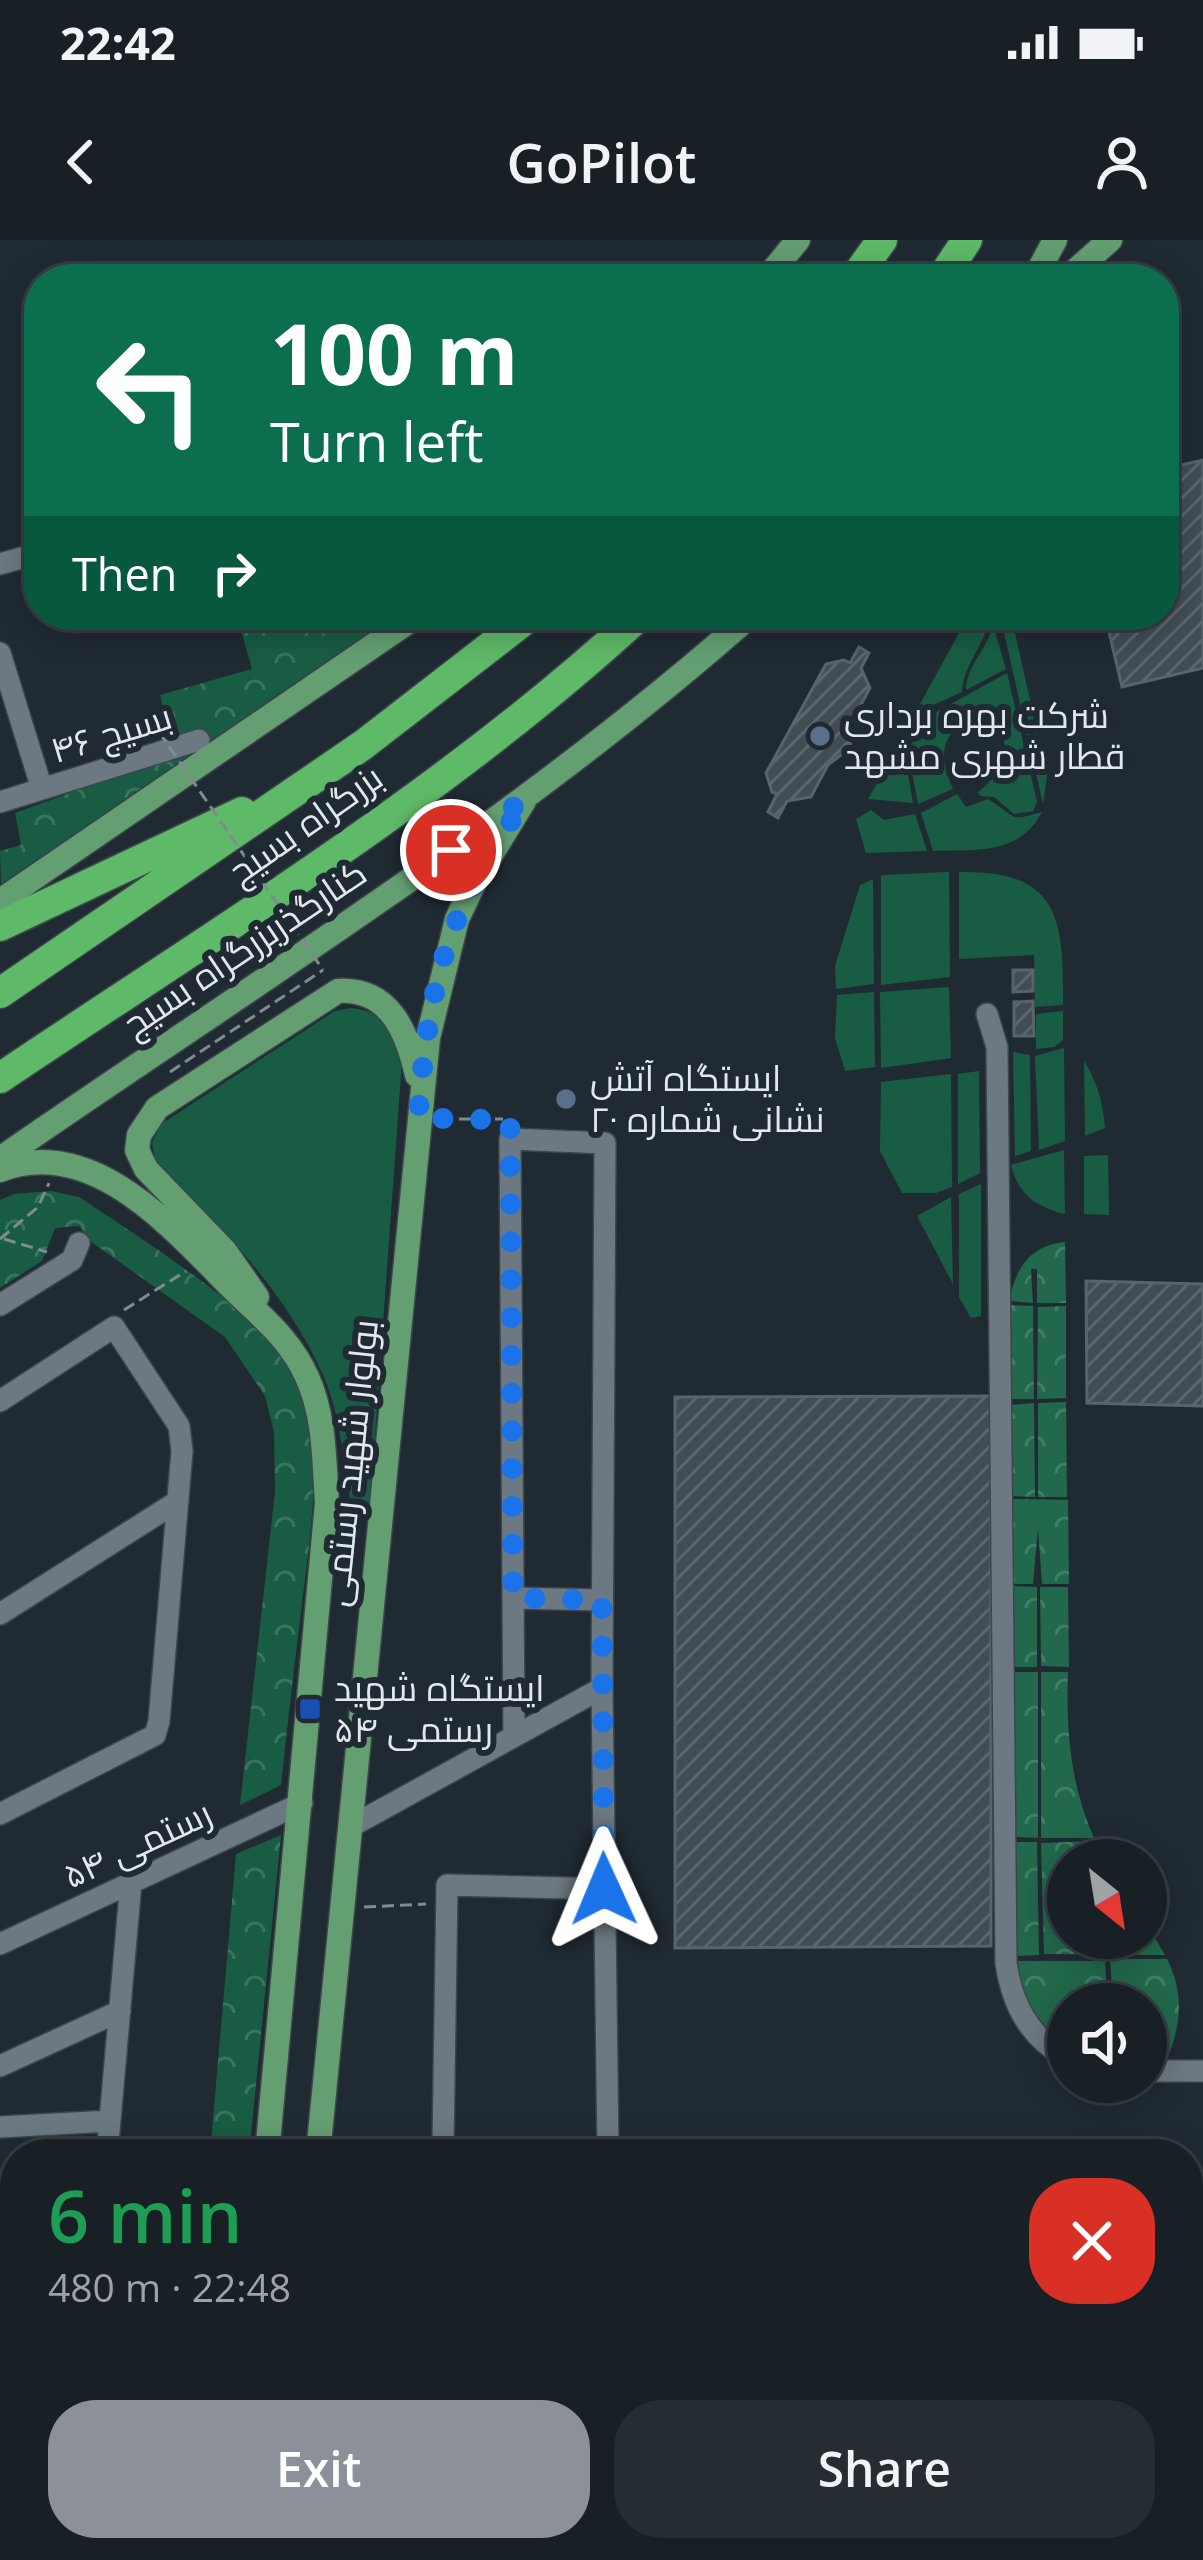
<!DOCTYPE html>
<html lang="en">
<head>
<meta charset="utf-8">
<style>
	body { margin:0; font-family:"Open Sans",Cairo,sans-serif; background:#252d32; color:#f1f3f6; height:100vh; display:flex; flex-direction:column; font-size:45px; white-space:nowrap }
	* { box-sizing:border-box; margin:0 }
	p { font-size:39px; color:#9fa3a7 }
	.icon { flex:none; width:66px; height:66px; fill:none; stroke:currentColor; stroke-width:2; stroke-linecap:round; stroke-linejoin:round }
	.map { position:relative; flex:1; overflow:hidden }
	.side { position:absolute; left:0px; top:1899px; width:1203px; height:423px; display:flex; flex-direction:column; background:#182026; border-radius:48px 48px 0 0; box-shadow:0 6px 30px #0003,0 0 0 3px #363e43 }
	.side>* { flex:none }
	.hud { position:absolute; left:24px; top:24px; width:1155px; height:366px; border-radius:48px; box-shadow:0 6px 30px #0003,0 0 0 3px #363e43; background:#0b6e4f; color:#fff; overflow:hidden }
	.needle { width:78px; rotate:150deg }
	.tools { position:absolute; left:1047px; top:1599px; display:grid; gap:24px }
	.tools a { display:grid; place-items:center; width:120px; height:120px; border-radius:50%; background:#182026; box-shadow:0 6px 30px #0003,0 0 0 3px #363e43; font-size:60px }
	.pin { position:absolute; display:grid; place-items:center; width:102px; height:102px; color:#fff; margin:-51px; border:6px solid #fff; border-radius:50%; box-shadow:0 3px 12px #0007 }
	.me { position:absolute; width:132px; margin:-66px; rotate:359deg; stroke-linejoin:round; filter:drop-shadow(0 0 9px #0008) }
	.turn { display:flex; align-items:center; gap:42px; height:252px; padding:0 48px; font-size:54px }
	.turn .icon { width:156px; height:156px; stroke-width:2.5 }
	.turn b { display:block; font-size:84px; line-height:102px }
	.then { display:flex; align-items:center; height:114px; padding:0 48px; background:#0003; gap:24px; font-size:45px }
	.round { display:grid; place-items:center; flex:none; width:126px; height:126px; border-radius:48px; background:#252d32 }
	.headline { display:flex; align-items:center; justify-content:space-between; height:204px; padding:0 48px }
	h1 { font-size:72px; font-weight:600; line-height:90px; color:#1e9e55 }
	.primary-button { display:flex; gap:24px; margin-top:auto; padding:24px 48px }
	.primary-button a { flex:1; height:138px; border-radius:48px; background:#8c9099; color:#fff; font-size:48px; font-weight:600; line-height:138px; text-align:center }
	.primary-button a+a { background:#252d32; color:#f1f3f6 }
	.status { display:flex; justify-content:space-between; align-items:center; height:84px; padding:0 60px; background:#182026; direction:ltr }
	.status svg { height:33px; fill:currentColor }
	header { display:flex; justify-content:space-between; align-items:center; height:156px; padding:0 48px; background:#182026; font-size:54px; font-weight:600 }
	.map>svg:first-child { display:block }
	.grass { fill:#185d43 }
	.forest { fill:url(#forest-crowns) }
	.park { fill:url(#park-crowns) }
	.building { fill:url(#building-hatch); stroke:#58636c; stroke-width:3 }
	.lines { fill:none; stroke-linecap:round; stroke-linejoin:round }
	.minor-casing { stroke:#3d454c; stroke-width:24 }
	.major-casing { stroke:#3d454c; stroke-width:27 }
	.highway-casing { stroke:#3d454c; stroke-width:33 }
	.path { stroke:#828a91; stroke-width:3; stroke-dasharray:12 6; stroke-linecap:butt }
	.minor { stroke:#6d7982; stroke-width:21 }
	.major { stroke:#649f72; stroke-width:24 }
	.highway { stroke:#5eb968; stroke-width:30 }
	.path-bridge { stroke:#828a91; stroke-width:3; stroke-dasharray:12 6; stroke-linecap:butt }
	.route { stroke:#1a73e8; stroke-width:21; stroke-dasharray:0 37.8 }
	.service-dot { fill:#5c6f8a; stroke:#202a32; stroke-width:4.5 }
	.transit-dot { fill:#1a4fb4; stroke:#202a32; stroke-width:4.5 }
	.labels { text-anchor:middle; stroke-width:12; stroke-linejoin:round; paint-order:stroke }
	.poi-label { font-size:36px; fill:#e2e8ee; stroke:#202a32; text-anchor:start }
	.street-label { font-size:36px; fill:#e2e8ee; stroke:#202a32 }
</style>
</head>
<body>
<div class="status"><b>22:42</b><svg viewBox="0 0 49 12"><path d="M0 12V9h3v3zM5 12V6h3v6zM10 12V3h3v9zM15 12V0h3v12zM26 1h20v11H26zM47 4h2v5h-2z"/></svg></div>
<header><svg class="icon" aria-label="back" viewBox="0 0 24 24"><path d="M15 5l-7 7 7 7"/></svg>GoPilot<svg class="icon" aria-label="person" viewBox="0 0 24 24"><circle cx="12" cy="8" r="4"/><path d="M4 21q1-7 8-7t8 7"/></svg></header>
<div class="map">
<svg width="1203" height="2320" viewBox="0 0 1203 2320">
	<defs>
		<pattern id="forest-crowns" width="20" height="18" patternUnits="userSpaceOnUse" patternTransform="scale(3)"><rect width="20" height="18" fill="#21684c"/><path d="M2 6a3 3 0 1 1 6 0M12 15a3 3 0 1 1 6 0" fill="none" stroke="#417e66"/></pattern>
		<pattern id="park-crowns" width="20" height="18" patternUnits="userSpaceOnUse" patternTransform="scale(3)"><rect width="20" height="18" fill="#185d43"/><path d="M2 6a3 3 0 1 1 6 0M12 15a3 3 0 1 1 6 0" fill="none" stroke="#39745e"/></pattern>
		<pattern id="building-hatch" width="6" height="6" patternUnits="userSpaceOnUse" patternTransform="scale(3)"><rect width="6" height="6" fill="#414c54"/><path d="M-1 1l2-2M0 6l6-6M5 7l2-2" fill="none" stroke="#5c666d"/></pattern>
	</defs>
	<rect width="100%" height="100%" fill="#202a32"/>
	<!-- grass -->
	<path class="grass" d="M969,375H990C986,405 964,422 962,452L915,473Z
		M1000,375H1011L1047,536L1043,564Z
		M993,385L1006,429L966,450C967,424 987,410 993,385Z
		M1007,433L1037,562L1033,571L1014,574L994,557L980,556L978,552C1003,536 1020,484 982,473C942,490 936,511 953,549L918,564L904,490Z
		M902,499L913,563L868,559Z
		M957,554L966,567L988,559C1019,578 1007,582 1042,572C1019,616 975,609 933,611L921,573Z
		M871,570L884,580L915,574L927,611L866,613L856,579Z
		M949,632L950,737L881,745V635Z
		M959,632C1059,630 1064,678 1063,765L1035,767L1034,715L959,719Z
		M873,639L874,744L836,749L835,726L860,645Z
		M949,747L951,818L881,828L880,752Z
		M874,752L875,827L845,831L835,798L837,755Z
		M351,768C386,772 394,789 402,821L370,1263L351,1262C343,1222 340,1172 323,1135C286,1052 221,985 156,924L152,903L161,884L335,771Z
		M1063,771V800L1054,807L1036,809V774Z
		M1064,808L1065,901L1039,910L1035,816Z
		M1013,812L1030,815L1031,911L1015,916Z
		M1084,820C1097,843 1103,861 1105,888L1085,896Z
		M979,831L980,933L958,944V834Z
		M951,834L952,947L936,953H902L880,911L881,842Z
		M1064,910L1065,974C1036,967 1018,954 1011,925Z
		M1108,915L1109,975L1084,974V916Z
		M981,944V1076L971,1078L959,1057V954Z
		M951,957L953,1044L917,976Z"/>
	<!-- forest -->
	<path class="forest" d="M1065,1002L1066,1063H1037V1029H1031L1033,1063L1009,1061C1016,1028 1030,1005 1065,1002Z
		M1010,1065L1033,1066L1034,1159H1010Z
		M1066,1066V1158L1037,1159L1038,1067Z
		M1066,1162L1067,1257H1038V1163Z
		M1034,1163L1035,1257L1012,1256L1011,1165Z
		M1011,1259L1068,1260L1069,1344H1042L1038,1288L1033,1344H1011Z
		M1012,1346L1037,1347V1427H1014Z
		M1040,1347H1068L1069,1427L1041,1426Z
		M1014,1432H1038V1598L1016,1597Z
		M1041,1432H1068C1066,1489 1070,1544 1094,1598H1041Z
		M1096,1601L1107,1620H1068V1698H1146V1683L1165,1715L1044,1714L1041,1603Z
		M1015,1602H1037L1039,1715L1017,1716Z
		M1110,1719H1167C1184,1752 1182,1786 1166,1820L1146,1819V1764H1113Z
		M1016,1721H1105L1108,1764H1068L1066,1805C1039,1783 1018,1757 1016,1721Z"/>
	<!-- park -->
	<path class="park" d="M394,375L1,644L0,611L21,605L15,573L70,553L68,531L171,499L160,455L252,429L237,376Z
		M51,951L79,957C131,992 257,1071 286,1121C330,1195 310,1291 301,1372C294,1430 287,1487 281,1545L240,1565L275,1252L274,1192L265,1156L225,1097L90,1001L79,986L55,988L42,1021L0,1048V960L14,954Z
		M281,1595L249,1914H210L236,1614Z
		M109,2307H209L208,2320H107Z"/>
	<!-- building -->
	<path class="building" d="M1203,220V428L1122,447L1105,375H1164V229Z
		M859,407L869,413L861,428L870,448L852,481L850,508L828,525L811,557L787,561L778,578L768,572L777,554L772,552L766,533L826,424L844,420L850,423Z
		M1013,730H1033V751L1013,752Z
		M1033,761L1034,796H1014V762Z
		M1086,1041L1203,1044V1166L1087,1163Z
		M991,1156V1706L675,1708V1157Z
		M15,2113V2152L3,2157L0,2153V2120Z
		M15,2206V2245L0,2252V2213Z"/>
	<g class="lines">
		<defs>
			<path id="minor" d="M0,324L39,313
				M0,413L42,549
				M0,562L199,500
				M987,774L997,807L1006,1723C1012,1764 1030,1799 1068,1818
				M0,1065L72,1020L79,1003
				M0,1161L114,1087L179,1186L182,1211L159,1481L155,1495L0,1574
				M513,1358L602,1360
				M0,1374L178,1261
				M514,1495L510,899L605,903L602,1448L608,1914
				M350,1587L602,1448
				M0,1704L302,1563
				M0,1826L120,1771
				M1146,1831H1203
				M0,1887L110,1881
				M107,1914L131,1642
				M562,1914L443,1907L447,1645L605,1649
				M1188,1955H1203
				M0,2033L15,2032
				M1188,2083L1203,2085
				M1188,2269L1203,2270
				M679,2307L814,2318
				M17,2320L44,2307"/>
			<path id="major" d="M766,39L798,0
				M1034,39L1055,0
				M1066,39L1110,0
				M0,661L418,375
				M0,919C254,743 520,580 751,375
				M0,930C93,894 173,989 231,1047C260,1076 290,1098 307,1137C325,1176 324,1221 327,1263L267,1914
				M257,1057L225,1011L146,929L137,910L139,895L157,868L338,751C390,748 407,792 417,835
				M318,1914L428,798L457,679L476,639L524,561
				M226,2320L227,2307
				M279,2320L280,2307"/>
			<path id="highway" d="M854,39L882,0
				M941,39L967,0
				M0,686L242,572
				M0,753L363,505L531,375
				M0,838C217,692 447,553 640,375"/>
		</defs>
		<!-- minor casing -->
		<use href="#minor" class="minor-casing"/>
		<!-- major casing -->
		<use href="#major" class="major-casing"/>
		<!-- highway casing -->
		<use href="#highway" class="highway-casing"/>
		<!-- path -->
		<path class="path" d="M170,832L323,730
			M441,879H503
			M0,999L38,967L49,943
			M4,999L47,1012
			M124,1070L186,1031
			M364,1667L426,1664"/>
		<!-- minor -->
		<use href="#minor" class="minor"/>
		<!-- major -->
		<use href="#major" class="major"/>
		<!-- highway -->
		<use href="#highway" class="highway"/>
		<!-- path-bridge -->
		<path class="path-bridge" d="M159,492L323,730"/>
	</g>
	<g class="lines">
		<!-- route -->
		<path class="route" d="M451,610L524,560C501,598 476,635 459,675C432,737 423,812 418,878L510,880L513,1358L602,1360L604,1649"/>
	</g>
	<!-- markers -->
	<g class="service-dot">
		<circle cx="820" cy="496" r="12"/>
		<circle cx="566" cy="859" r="12"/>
	</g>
	<rect class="transit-dot" x="298" y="1457" width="24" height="24" rx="6"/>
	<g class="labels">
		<!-- poi labels -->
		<g class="poi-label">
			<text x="844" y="488">شرکت بهره برداری<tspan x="844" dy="41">قطار شهری مشهد</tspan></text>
			<text x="590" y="851">ایستگاه آتش<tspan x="590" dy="41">نشانی شماره ۲۰</tspan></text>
			<text x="334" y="1461">ایستگاه شهید<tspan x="334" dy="41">رستمی ۵۴</tspan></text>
		</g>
		<!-- street labels -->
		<g class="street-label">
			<text transform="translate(111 493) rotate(-17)" y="13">بسیج ۴۶</text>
			<text transform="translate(305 584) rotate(-35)" y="13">بزرگراه بسیج</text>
			<text transform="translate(244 708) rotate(-34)" y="13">کنارگذربزرگراه بسیج</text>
			<text transform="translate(350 1223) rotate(-84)" y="13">بولوار شهید رستمی</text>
			<text transform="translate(137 1604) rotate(-25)" y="13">رستمی ۵۴</text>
		</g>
	</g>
</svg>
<div class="tools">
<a><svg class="needle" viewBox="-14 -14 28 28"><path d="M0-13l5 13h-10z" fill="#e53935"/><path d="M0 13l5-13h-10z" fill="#9fa3a7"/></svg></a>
<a><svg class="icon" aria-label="sound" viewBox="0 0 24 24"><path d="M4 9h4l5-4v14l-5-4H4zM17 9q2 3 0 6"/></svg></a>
</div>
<div class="pin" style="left:451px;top:610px;background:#d93025"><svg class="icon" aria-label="arrive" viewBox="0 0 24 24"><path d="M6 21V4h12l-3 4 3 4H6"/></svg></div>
<svg class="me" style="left:604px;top:1649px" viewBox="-20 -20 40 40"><path d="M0-17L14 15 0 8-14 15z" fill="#1a73e8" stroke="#fff" stroke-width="4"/></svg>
<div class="hud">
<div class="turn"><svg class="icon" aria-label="left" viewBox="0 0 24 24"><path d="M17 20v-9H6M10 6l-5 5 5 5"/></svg><div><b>100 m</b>Turn left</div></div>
<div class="then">Then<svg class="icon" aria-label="right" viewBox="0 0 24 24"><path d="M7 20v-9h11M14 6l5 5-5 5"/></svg></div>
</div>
<section class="side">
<div class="headline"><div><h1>6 min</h1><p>480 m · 22:48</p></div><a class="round" style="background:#d93025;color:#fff"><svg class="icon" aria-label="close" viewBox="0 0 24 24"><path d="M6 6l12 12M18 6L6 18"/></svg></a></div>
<div class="primary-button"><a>Exit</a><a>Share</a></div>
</section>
</div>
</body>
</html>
